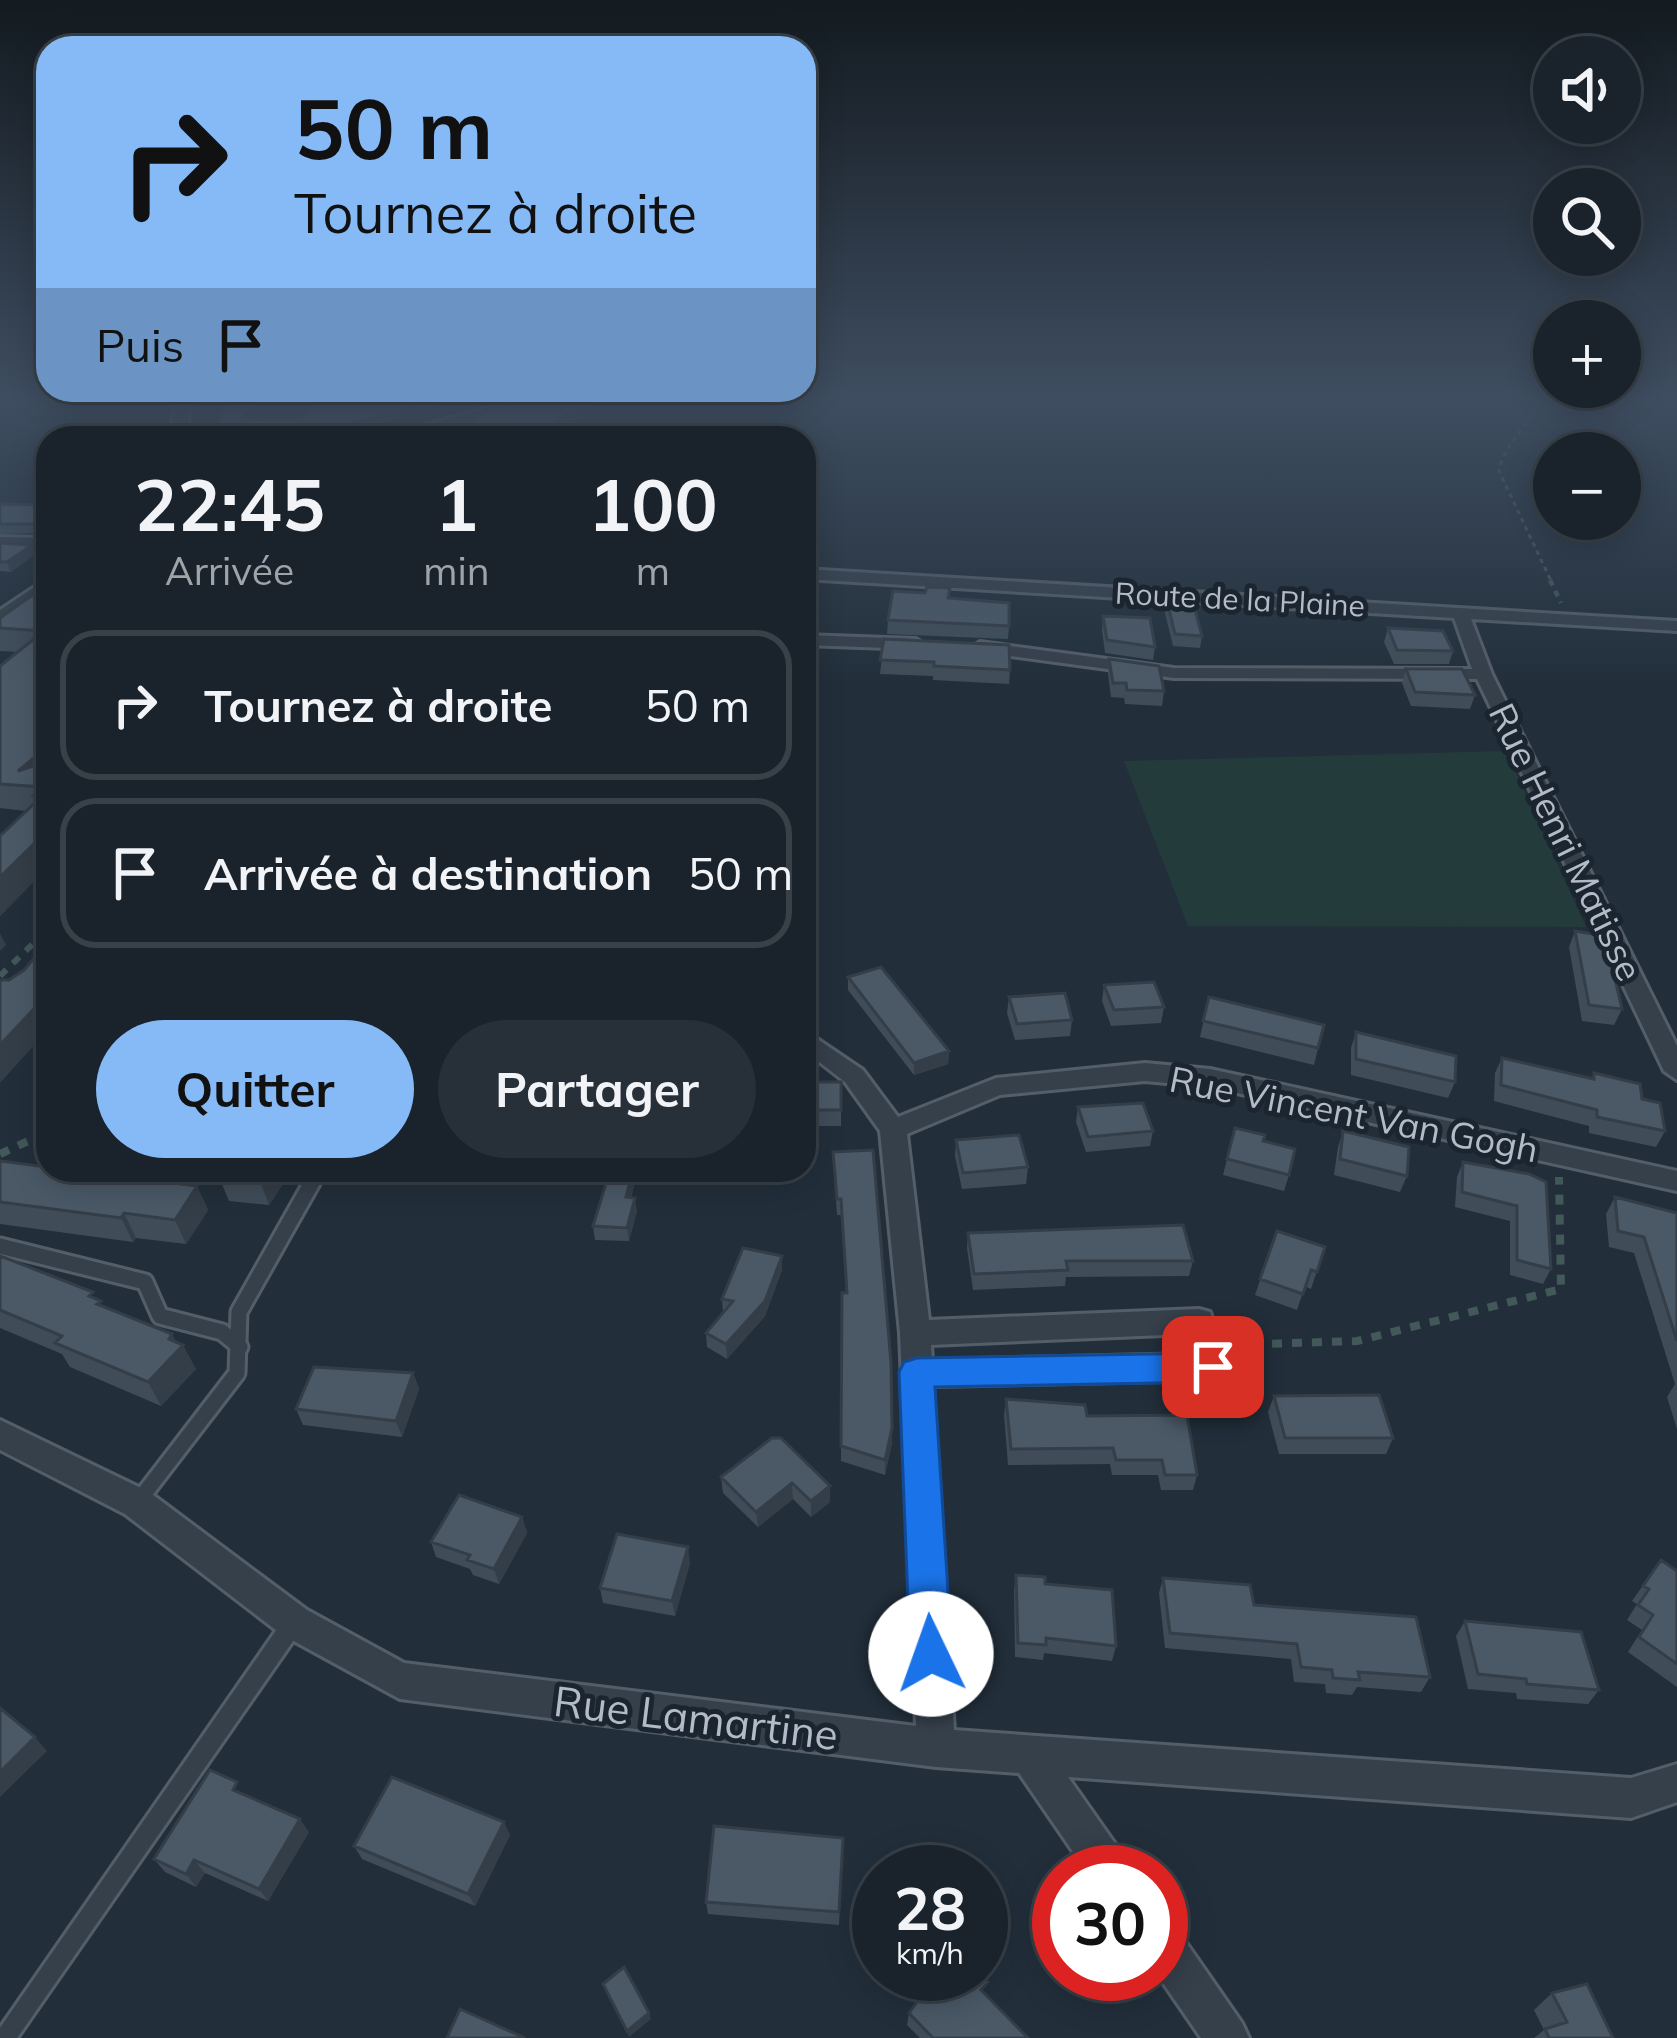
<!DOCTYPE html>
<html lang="fr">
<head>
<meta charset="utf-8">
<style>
	body { margin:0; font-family:Mulish,sans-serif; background:#272f38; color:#f1f3f6; height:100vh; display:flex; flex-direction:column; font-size:45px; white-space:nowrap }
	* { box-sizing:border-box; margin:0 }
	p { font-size:39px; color:#9fa4a9 }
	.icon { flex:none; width:66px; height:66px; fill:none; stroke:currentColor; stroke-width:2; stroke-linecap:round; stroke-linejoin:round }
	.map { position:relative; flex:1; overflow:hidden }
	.sheet { position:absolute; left:36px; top:426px; width:780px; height:756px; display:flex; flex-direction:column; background:#1a232c; border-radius:36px; box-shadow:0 6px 30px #0003,0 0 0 3px #384048 }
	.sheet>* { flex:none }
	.top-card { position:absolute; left:36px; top:36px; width:780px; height:366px; border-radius:36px; box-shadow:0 6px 30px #0003,0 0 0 3px #384048; background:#86baf7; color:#111; overflow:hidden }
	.buttons { position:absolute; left:1533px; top:36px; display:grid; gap:24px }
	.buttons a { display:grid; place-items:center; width:108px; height:108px; border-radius:50%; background:#1a232c; box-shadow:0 6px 30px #0003,0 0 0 3px #384048; font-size:60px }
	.speed { position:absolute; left:852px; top:1845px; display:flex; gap:24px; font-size:60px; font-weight:700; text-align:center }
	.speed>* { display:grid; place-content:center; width:156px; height:156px; border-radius:50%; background:#1a232c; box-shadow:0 6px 30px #0003,0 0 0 3px #384048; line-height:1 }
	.speed small { font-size:30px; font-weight:400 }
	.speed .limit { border:18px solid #d22; background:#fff; color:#111 }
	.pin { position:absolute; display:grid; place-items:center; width:102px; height:102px; color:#fff; margin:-51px; border-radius:24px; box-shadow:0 6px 18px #0006 }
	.me { position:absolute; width:132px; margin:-66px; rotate:357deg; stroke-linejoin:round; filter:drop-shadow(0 0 9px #0008) }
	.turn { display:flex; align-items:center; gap:42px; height:252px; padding:0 60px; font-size:54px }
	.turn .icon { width:156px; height:156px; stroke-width:2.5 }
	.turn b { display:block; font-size:84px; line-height:102px }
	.then { display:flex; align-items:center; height:114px; padding:0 60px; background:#0003; gap:24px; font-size:45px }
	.eta { display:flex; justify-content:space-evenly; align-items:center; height:204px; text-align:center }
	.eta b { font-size:72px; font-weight:700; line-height:84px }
	.cta { display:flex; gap:24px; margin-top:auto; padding:24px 60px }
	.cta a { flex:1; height:138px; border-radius:72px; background:#86baf7; color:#111; font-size:48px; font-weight:700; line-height:138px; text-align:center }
	.cta a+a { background:#272f38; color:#f1f3f6 }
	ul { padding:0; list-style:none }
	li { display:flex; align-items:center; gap:36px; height:150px; margin:0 24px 18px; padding:0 36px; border:6px solid #384048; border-radius:36px }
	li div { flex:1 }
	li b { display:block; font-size:45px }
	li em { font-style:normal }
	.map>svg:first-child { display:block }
	.green { fill:#243b3c }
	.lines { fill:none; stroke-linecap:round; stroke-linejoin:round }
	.service-far1-casing { stroke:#545e69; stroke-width:21 }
	.service-casing { stroke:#545e69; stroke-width:26 }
	.minor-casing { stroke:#545e69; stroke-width:6 }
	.tertiary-casing { stroke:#545e69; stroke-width:6 }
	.path-far3 { stroke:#425859; stroke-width:3; stroke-dasharray:4.5 4.5; stroke-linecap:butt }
	.path-far2 { stroke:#425859; stroke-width:4.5; stroke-dasharray:6 6; stroke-linecap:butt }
	.path-far1 { stroke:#425859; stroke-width:6; stroke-dasharray:9 9; stroke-linecap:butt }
	.path { stroke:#425859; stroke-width:8; stroke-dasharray:10 10; stroke-linecap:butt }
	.service-far1 { stroke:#36404b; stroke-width:15 }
	.service { stroke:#36404b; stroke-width:20 }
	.minor { fill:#36404b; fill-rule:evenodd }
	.tertiary { fill:#36404b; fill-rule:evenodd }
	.wall { fill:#404d59 }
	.shaded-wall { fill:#343e48 }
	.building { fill:#4b5967; stroke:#343e48; stroke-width:3 }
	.route { fill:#1a73e8; stroke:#114b97; stroke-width:3 }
	.labels { text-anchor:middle; stroke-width:10; stroke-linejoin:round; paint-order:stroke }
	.far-street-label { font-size:30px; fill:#b2bbc7; stroke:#1b2530 }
	.street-label { font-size:36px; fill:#b2bbc7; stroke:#1b2530 }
	.near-street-label { font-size:42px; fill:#b2bbc7; stroke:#1b2530 }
</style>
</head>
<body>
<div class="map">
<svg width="1677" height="2038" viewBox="0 0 1677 2038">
	<rect width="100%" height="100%" fill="#222f3b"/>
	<!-- green -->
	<path class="green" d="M1506,751L1586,927L1188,926L1124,761Z"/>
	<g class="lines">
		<defs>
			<path id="service-far1" d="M0,1246L145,1282L160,1316L222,1332L240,1347
				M137,1503L237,1373L239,1312L319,1170"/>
			<path id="service" d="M5,2038L292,1625"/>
			<path id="minor" d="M804,569L1677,621V631L1471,619L1492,674L1677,1046V1080L1664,1071L1477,679L1174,678L980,652L972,647L980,642L1174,668L1472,669L1454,618L804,579Z
				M804,635L916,639L924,644L916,649L804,645Z
				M804,1030L863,1070L898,1117L996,1078L1145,1063L1210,1069L1677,1171V1191L1210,1087L1145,1081L1000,1095L907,1134L929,1320L1199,1309L1210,1312L1228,1367L1224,1376L1213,1380L933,1386L954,1730L1631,1778L1677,1764V1802L1631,1818L1068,1777L1125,1858L1131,1872H1087L1019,1773L936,1767L400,1699L281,1634L125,1514L0,1450V1420L149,1492L307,1610L404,1663L916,1726L900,1333L880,1131L845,1082L804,1050ZM1188,1334L1194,1354L932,1360L931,1345Z
				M1161,1922L1176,1928L1242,2023L1249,2038H1201L1157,1974H1161Z"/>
			<path id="tertiary" d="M176,399H191L186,438H170Z
				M520,399H546L407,438H380Z
				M0,537L48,538V550L0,549Z
				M48,578V593L0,625V610Z"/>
		</defs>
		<!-- service-far1 casing -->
		<use href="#service-far1" class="service-far1-casing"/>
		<!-- service casing -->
		<use href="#service" class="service-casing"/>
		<!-- minor casing -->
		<use href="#minor" class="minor-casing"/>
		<!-- tertiary casing -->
		<use href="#tertiary" class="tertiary-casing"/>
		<!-- path-far3 -->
		<path class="path-far3" d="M1539,399C1529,424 1502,449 1499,471L1552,583"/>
		<!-- path-far2 -->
		<path class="path-far2" d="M1550,580L1561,603"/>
		<!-- path-far1 -->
		<path class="path-far1" d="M0,976L48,929"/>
		<!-- path -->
		<path class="path" d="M0,1154L48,1132
			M1232,1345L1357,1341L1561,1289L1559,1177"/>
		<!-- service-far1 -->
		<use href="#service-far1" class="service-far1"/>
		<!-- service -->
		<use href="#service" class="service"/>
		<!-- minor -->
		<use href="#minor" class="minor"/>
		<!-- tertiary -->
		<use href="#tertiary" class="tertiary"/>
	</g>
	<!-- wall -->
	<path class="wall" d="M0,504L48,505V533L0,534Z
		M0,543L32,545L35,554L11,572L0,571Z
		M48,584V867L0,916L26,811L0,808V666L18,652L0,651V618Z
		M949,598L1009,626L1008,639L887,634L888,620Z
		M1167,601L1202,636L1200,648L1173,646L1165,613Z
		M1103,616L1155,647L1153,660L1105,653L1102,630Z
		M1388,628L1453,651L1449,664H1394L1384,642Z
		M884,639L1010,670L1009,684L933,680V676L880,674Z
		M1109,659L1164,691L1162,706L1125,704L1124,698L1111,697L1108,673Z
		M1406,669L1475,695L1470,709L1411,706L1402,683Z
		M1575,931L1622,1009L1614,1025L1582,1021L1569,947Z
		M848,977L949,1051L948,1064L914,1075L848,990Z
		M1104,985L1164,1007L1161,1023L1111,1026L1102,1001Z
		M1009,997L1072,1020L1070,1036L1015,1040L1007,1013Z
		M1209,997L1318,1048L1314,1065L1200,1037Z
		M1356,1032L1455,1082L1448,1098L1351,1075V1048Z
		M1502,1058L1592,1078L1594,1073L1642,1099L1665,1131L1656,1147L1589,1133V1126L1494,1101L1495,1073Z
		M804,1082H841V1126H804Z
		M1078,1107L1153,1131L1150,1146L1086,1152L1076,1122Z
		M1235,1128L1263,1141L1289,1175L1284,1191L1223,1175Z
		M1343,1131L1407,1176L1400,1192L1334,1175L1338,1147Z
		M956,1140L1028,1167L1026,1184L962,1189L955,1156Z
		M833,1152L892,1443L885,1475L841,1461L842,1293H846L841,1215H837Z
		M0,1161L197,1186L208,1210L186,1244L136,1238L133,1242L0,1224Z
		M1463,1162L1529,1174L1551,1269L1543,1284L1510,1275V1221L1455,1207L1457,1177Z
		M223,1170H292L269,1205L229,1201L219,1177Z
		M572,1170H638L631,1198L637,1211L629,1241L595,1240L593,1226L607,1178L573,1176Z
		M1615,1197L1677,1213V1429L1667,1397L1675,1384L1634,1253L1609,1247L1606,1214Z
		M1277,1231L1325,1247L1311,1289L1305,1286L1297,1310L1255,1295Z
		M968,1233L1193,1261L1189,1276L1066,1277L1065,1286L973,1290L967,1248Z
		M0,1256L96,1299L104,1307L176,1342L196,1369L161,1406L70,1367L62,1354L0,1328Z
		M782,1270L765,1316L727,1359L707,1347L706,1333L723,1312L722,1299Z
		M413,1373L419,1389L402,1437L303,1425L296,1409Z
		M1274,1396L1393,1438L1386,1454H1279L1268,1412Z
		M1006,1399L1087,1416L1197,1475L1193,1490H1161L1158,1475H1112L1110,1464L1008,1465L1004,1415Z
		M772,1438L830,1502L811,1517L793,1499L758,1527L723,1493L721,1477Z
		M522,1517L527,1533L499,1584L473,1575L470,1569L436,1557L431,1542Z
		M1661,1560L1677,1571V1687L1628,1652L1642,1630L1627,1620L1637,1604L1632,1601Z
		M690,1563L675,1616L603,1603L600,1588Z
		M1016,1575L1045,1584L1116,1646L1112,1661L1044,1653L1043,1660L1015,1657L1014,1590Z
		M1163,1578L1254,1605L1430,1677L1421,1692L1357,1687L1352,1695L1326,1693L1325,1684L1294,1682L1291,1659L1165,1648L1159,1593Z
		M1465,1621L1599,1690L1588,1704L1517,1699L1516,1693L1468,1689L1456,1636Z
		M247,1796L309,1832L268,1901L205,1873L196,1887L165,1872L154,1859Z
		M510,1835L475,1906L362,1859L354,1846Z
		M843,1838L839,1925L708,1914L706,1902Z
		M1552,1993L1613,2038H1534L1544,2030L1534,2010Z
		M985,1994L1028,2038H920L907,2025L909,2013Z"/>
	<!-- shaded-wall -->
	<path class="shaded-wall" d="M120,399H168L122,405Z
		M256,399H263L245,427L243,419Z
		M433,399H457L370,428L325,438H288Z
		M587,399H593L594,407L553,438L544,432Z
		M32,545L35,554L11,572L7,562Z
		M48,746V780L18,771Z
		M48,830V867L0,916V877Z
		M0,933L6,945L0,951Z
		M48,994V1030L0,1083V1045Z
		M949,1051L948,1064L914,1075V1063Z
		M267,1170H292L269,1205L260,1181Z
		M633,1170H638L628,1211L626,1197Z
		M197,1186L208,1210L186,1244L175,1220Z
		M635,1198L637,1211L629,1241L627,1228Z
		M124,1213L136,1238L133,1242L121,1218Z
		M782,1256V1270L765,1316L727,1359L726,1344Z
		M172,1334L180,1349L183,1345L196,1369L161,1406L148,1382Z
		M413,1373L419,1389L402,1437L396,1421Z
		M892,1428V1443L885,1475V1460Z
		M792,1483L793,1499L758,1527L756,1512Z
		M830,1486V1502L811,1517V1501Z
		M522,1517L527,1533L499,1584L494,1569Z
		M688,1547L690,1563L675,1616L672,1601Z
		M35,1737L47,1751L0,1797V1772Z
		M300,1819L309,1832L268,1901L259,1889Z
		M504,1822L510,1835L475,1906L468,1894Z
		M194,1860L205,1873L196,1887L186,1874Z
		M649,2013L651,2019L629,2037L627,2031Z"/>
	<!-- building -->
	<path class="building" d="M225,399H256L243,419L303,417L316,399H433L368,420L288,438H210L218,426Z
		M516,399H587L544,432L581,436L578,438H448L493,406Z
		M0,504L48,505V531L45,524H0Z
		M0,543L32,545L7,562H0Z
		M48,584V746L18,771L48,761V830L0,877V836L42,796L34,795L43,787L0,784V666L44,631L0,628V618Z
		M927,587L950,588L948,598L1009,603V626L888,620L893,591L925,593Z
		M1167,601L1193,602L1202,636L1175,634Z
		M1103,616L1150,618L1155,647L1107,640Z
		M1388,628L1443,631L1453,651L1397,650Z
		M884,639L1009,645L1010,670L934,666V662L880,660Z
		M1109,659L1159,666L1164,691L1127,690L1126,683H1113Z
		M1406,669H1462L1475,695L1415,692Z
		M1575,931L1605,936L1622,1009L1589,1005Z
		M38,939L48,940V994L0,1045V982L2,980H9L24,970L41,950Z
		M881,967L949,1051L914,1063L848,977Z
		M1154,982L1164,1007L1114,1010L1104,985Z
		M1065,993L1072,1020L1017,1024L1009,997Z
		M1209,997L1324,1025L1318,1048L1203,1021Z
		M1356,1032L1456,1056L1455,1082L1356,1059Z
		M1502,1058L1594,1079V1073L1640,1084L1642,1099L1660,1103L1665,1131L1597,1117V1110L1501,1085Z
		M804,1082H841V1110H804Z
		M1143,1103L1153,1131L1088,1137L1078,1107Z
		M1235,1128L1265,1135L1263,1141L1295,1149L1289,1175L1227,1159Z
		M1343,1131L1409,1147L1407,1176L1340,1159Z
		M1019,1135L1028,1167L963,1173L956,1140Z
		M873,1150L891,1363L892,1428L885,1460L841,1446L842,1293H847L841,1199H837L833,1152Z
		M0,1161L48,1167V1170H70L197,1186L175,1220L124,1213L121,1218L0,1202Z
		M1463,1162L1529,1174L1546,1182L1551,1269L1517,1260V1206L1462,1192Z
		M223,1170H267L260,1181L219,1177Z
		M610,1170H633L626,1197L635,1198L627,1228L593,1226Z
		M1615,1197L1677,1213V1341L1644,1237L1618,1231Z
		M1183,1225L1193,1261H1066L1068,1270L974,1274L968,1233Z
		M1277,1231L1325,1247L1317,1272L1311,1270L1303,1294L1260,1279Z
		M743,1248L782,1256L765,1301L726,1344L706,1333L733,1301L722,1299Z
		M0,1256L93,1292L89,1296L101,1301L97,1304L172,1334L169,1339L183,1345L148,1382L55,1343L62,1336L0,1310Z
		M314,1367L413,1373L396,1421L296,1409Z
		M1379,1395L1393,1438H1285L1274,1396Z
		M1006,1399L1085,1405L1087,1416L1187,1415L1197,1475H1165L1162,1460H1116L1113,1448L1011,1449Z
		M772,1438H781L830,1486L811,1501L792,1483L756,1512L721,1477Z
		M459,1495L522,1517L494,1569L467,1560L470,1555L431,1542Z
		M617,1534L688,1547L672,1601L600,1588Z
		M1661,1560L1677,1571V1664L1639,1637L1653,1615L1638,1605L1649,1589L1643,1586Z
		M1016,1575L1045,1577V1584L1112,1590L1116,1646L1046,1638V1645L1018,1643Z
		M1163,1578L1250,1585L1254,1605L1416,1617L1430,1677L1358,1672L1360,1680L1333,1678L1332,1670L1301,1667L1297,1644L1170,1633Z
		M1465,1621L1581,1632L1599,1690L1527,1684L1526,1679L1478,1674Z
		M0,1708L35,1737L0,1772Z
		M210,1770L237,1782L233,1790L300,1819L259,1889L194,1860L186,1874L154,1859Z
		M392,1777L504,1822L468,1894L354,1846Z
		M714,1826L843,1838L839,1912L706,1902Z
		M624,1967L649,2013L627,2031L603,1984Z
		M937,1974H979L988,1982L981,1990L1028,2038H933L909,2013Z
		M1587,1984L1613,2038H1549L1545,2029L1567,2022L1552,1993Z
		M460,2009L525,2038H447Z"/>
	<!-- sky -->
	<linearGradient id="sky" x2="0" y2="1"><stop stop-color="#131a20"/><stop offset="0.58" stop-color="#3e4d60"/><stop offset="1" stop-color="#3e4d60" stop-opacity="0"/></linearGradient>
	<rect width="1677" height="685" fill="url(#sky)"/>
	<!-- route -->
	<path class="route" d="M1213,1353L1226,1357L1231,1367L1226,1378L1213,1382L935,1387L952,1654L946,1669L931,1675L916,1669L910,1654L899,1372L904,1362L917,1358Z"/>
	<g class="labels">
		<!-- far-street labels -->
		<g class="far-street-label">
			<text transform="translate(1240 600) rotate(3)" y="10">Route de la Plaine</text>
		</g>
		<!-- street labels -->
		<g class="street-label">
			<text transform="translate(1566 842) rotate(64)" y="13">Rue Henri Matisse</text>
			<text transform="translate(1354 1114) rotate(11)" y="13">Rue Vincent Van Gogh</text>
		</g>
		<!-- near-street labels -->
		<g class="near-street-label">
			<text transform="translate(696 1718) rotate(7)" y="15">Rue Lamartine</text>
		</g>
	</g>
</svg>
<div class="buttons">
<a><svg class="icon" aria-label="sound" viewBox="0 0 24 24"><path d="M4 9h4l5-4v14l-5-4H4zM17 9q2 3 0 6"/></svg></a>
<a><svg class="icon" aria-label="search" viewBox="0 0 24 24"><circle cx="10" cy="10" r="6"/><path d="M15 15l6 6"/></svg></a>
<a>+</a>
<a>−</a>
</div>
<div class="speed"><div>28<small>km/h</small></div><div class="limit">30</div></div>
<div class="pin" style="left:1213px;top:1367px;background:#d93025"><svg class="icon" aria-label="arrive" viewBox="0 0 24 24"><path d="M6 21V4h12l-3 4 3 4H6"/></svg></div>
<svg class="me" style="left:931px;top:1654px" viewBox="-20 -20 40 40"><circle r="19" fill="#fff"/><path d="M0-13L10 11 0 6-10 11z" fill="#1a73e8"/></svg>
<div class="top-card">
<div class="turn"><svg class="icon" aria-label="right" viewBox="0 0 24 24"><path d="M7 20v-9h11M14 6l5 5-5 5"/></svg><div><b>50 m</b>Tournez à droite</div></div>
<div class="then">Puis<svg class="icon" aria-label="arrive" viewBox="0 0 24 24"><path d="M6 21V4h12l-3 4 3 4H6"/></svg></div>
</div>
<section class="sheet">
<div class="eta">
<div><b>22:45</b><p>Arrivée</p></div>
<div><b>1</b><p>min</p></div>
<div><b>100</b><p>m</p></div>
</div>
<ul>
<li><svg class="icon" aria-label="right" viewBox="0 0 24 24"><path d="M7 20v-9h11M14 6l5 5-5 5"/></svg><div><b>Tournez à droite</b></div><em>50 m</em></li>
<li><svg class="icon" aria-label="arrive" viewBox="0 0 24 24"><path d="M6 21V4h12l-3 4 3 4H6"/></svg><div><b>Arrivée à destination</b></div><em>50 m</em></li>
</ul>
<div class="cta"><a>Quitter</a><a>Partager</a></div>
</section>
</div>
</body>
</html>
